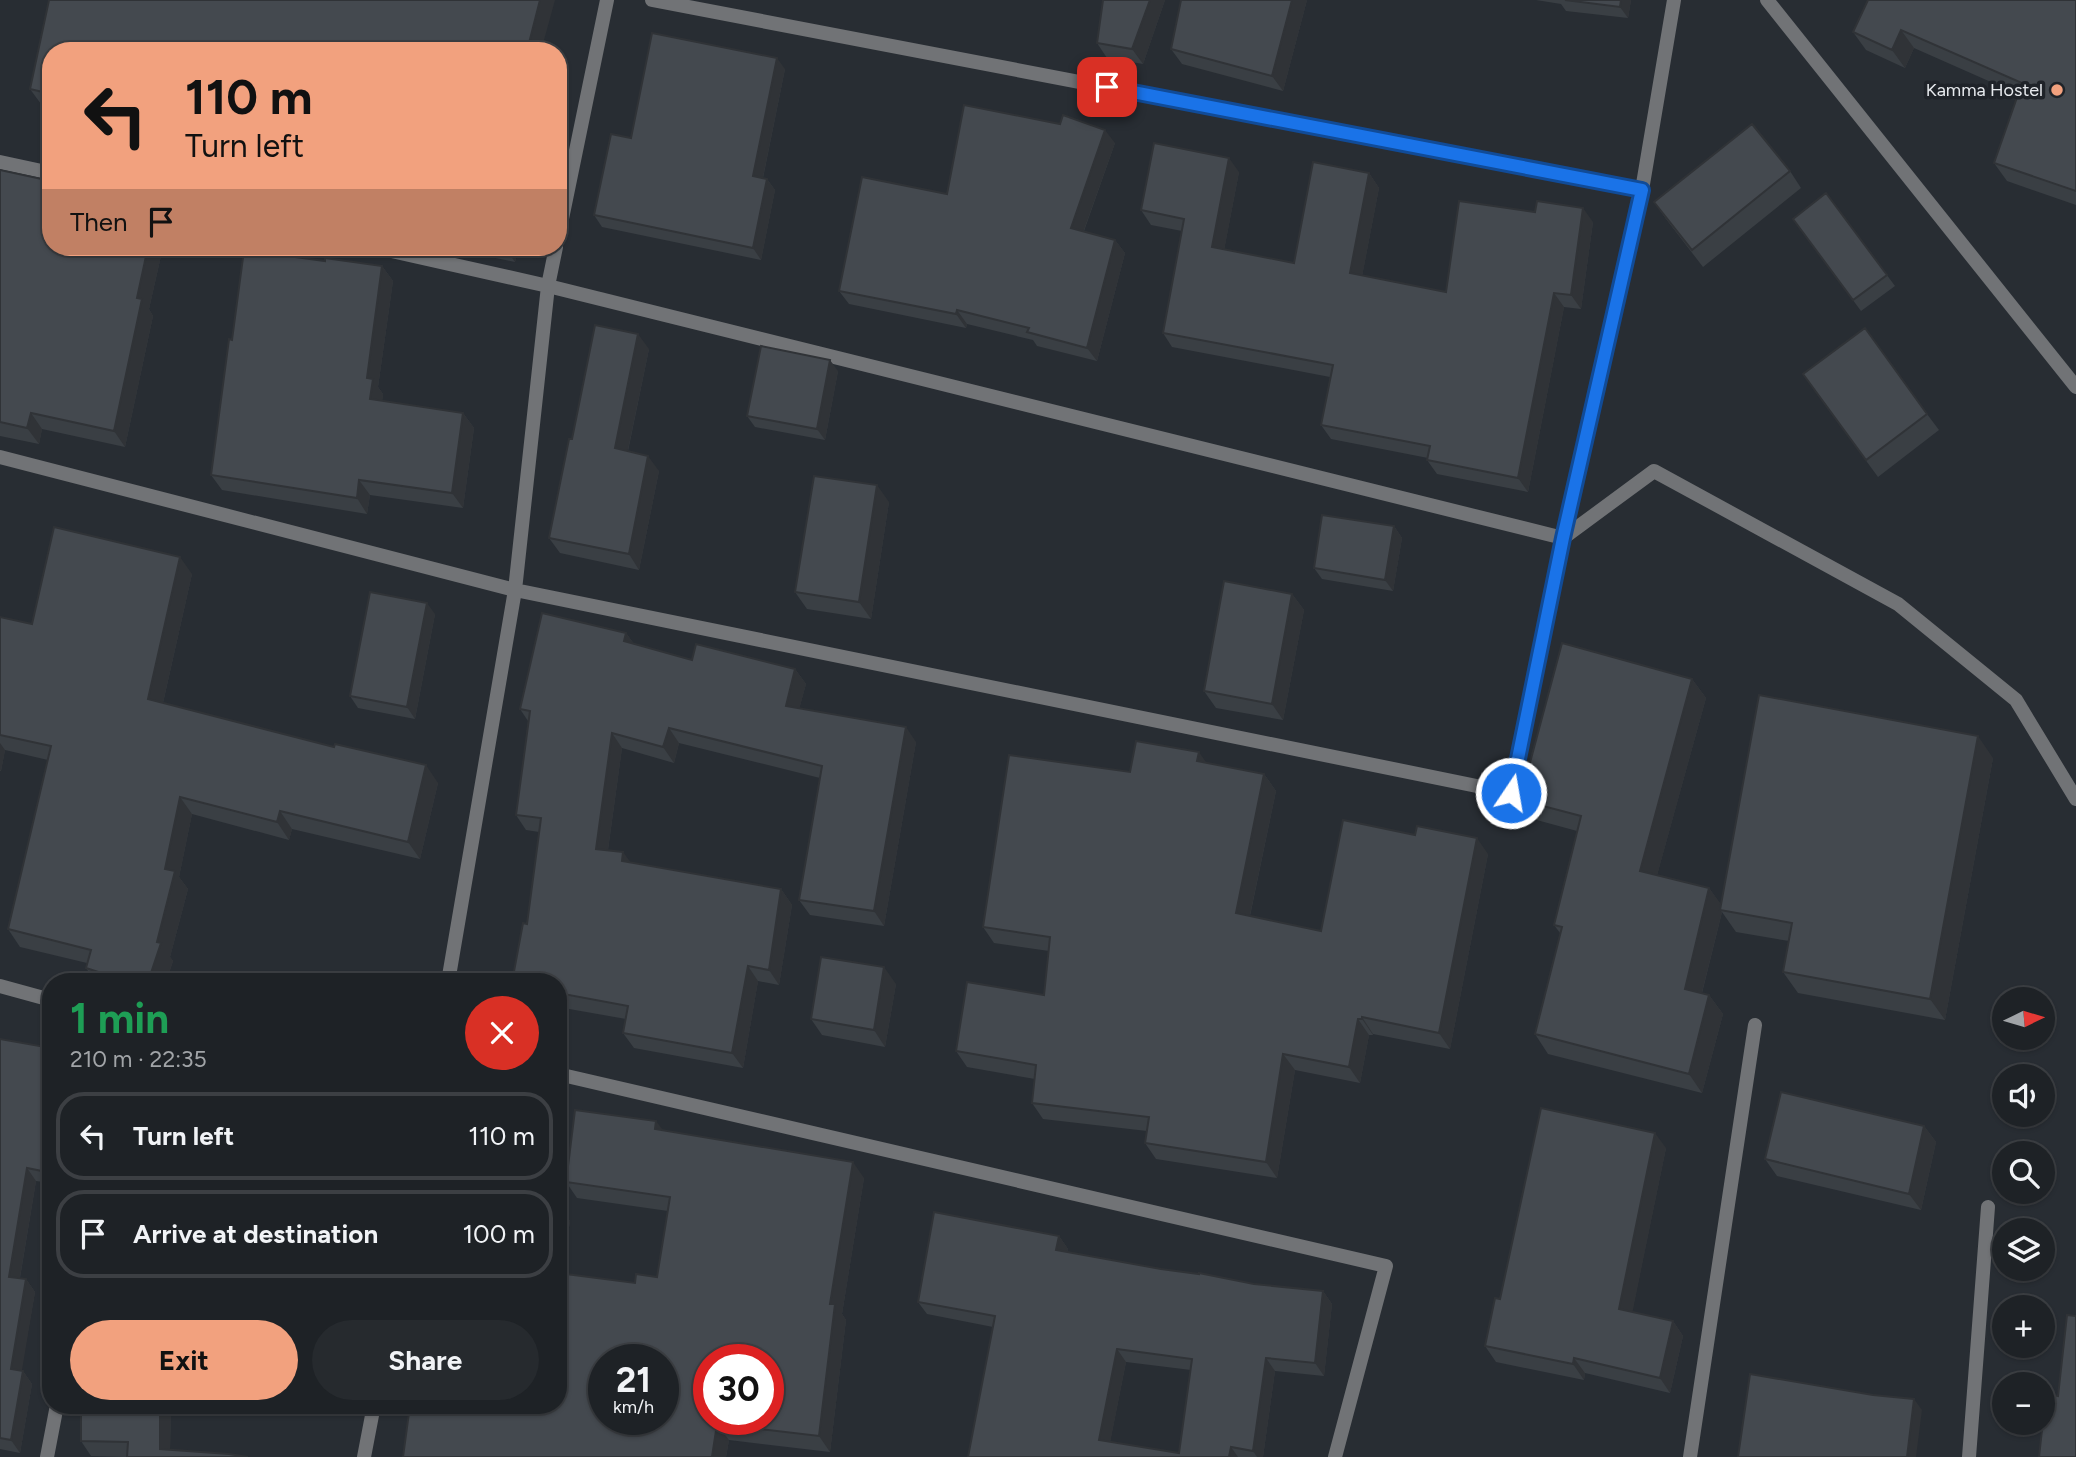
<!DOCTYPE html>
<html lang="en">
<head>
<meta charset="utf-8">
<style>
	body { margin:0; font-family:Figtree,sans-serif; background:#262a2e; color:#f1f3f6; height:100vh; display:flex; flex-direction:column; font-size:26px; white-space:nowrap }
	* { box-sizing:border-box; margin:0 }
	p { font-size:23px; color:#a1a4a7 }
	.icon { flex:none; width:38px; height:38px; fill:none; stroke:currentColor; stroke-width:2; stroke-linecap:round; stroke-linejoin:round }
	.map { position:relative; flex:1; overflow:hidden }
	.sheet { position:absolute; left:42px; top:973px; width:525px; height:441px; display:flex; flex-direction:column; background:#1e2226; border-radius:28px; box-shadow:0 2px 5px #0004,0 0 0 2px #3c3f43 }
	.sheet>* { flex:none }
	.banner { position:absolute; left:42px; top:42px; width:525px; height:214px; border-radius:28px; box-shadow:0 2px 5px #0004,0 0 0 2px #3c3f43; background:#f2a17e; color:#111; overflow:hidden }
	.needle { width:46px; rotate:85deg }
	.controls { position:absolute; left:1992px; top:987px; display:grid; gap:14px }
	.controls a { display:grid; place-items:center; width:63px; height:63px; border-radius:50%; background:#1e2226; box-shadow:0 2px 5px #0004,0 0 0 2px #3c3f43; font-size:35px }
	.speed { position:absolute; left:588px; top:1344px; display:flex; gap:14px; font-size:35px; font-weight:700; text-align:center }
	.speed>* { display:grid; place-content:center; width:91px; height:91px; border-radius:50%; background:#1e2226; box-shadow:0 2px 5px #0004,0 0 0 2px #3c3f43; line-height:1 }
	.speed small { font-size:18px; font-weight:400 }
	.speed .limit { border:10px solid #d22; background:#fff; color:#111 }
	.pin { position:absolute; display:grid; place-items:center; width:60px; height:60px; color:#fff; margin:-30px; border-radius:14px; box-shadow:0 4px 10px #0006 }
	.me { position:absolute; width:77px; margin:-38px; rotate:12deg; stroke-linejoin:round; filter:drop-shadow(0 0 5px #0008) }
	.turn { display:flex; align-items:center; gap:24px; height:147px; padding:0 28px; font-size:32px }
	.turn .icon { width:91px; height:91px; stroke-width:2.5 }
	.turn b { display:block; font-size:49px; line-height:60px }
	.then { display:flex; align-items:center; height:66px; padding:0 28px; background:#0003; gap:14px; font-size:26px }
	.round { display:grid; place-items:center; flex:none; width:74px; height:74px; border-radius:37px; background:#262a2e }
	.summary { display:flex; align-items:center; justify-content:space-between; height:119px; padding:0 28px }
	h1 { font-size:42px; font-weight:700; line-height:52px; color:#1e9e55 }
	.cta { display:flex; gap:14px; margin-top:auto; padding:14px 28px }
	.cta a { flex:1; height:80px; border-radius:42px; background:#f2a17e; color:#111; font-size:28px; font-weight:700; line-height:80px; text-align:center }
	.cta a+a { background:#262a2e; color:#f1f3f6 }
	ul { padding:0; list-style:none }
	li { display:flex; align-items:center; gap:21px; height:88px; margin:0 14px 10px; padding:0 14px; border:4px solid #3c3f43; border-radius:28px }
	li div { flex:1 }
	li b { display:block; font-size:26px }
	li em { font-style:normal }
	.map>svg:first-child { display:block }
	.lines { fill:none; stroke-linecap:round; stroke-linejoin:round }
	.minor { stroke:#717376; stroke-width:14 }
	.tertiary { stroke:#717376; stroke-width:14 }
	.wall { fill:#3a3f44; fill-rule:evenodd }
	.shaded-wall { fill:#303337 }
	.building { fill:#44494f; stroke:#303337; stroke-width:2; fill-rule:evenodd }
	.route-casing { stroke:#114b97; stroke-width:18 }
	.route { stroke:#1a73e8; stroke-width:12 }
	.poi-dot { fill:#f2a17e; stroke:#1f2329; stroke-width:2.5 }
	.labels { text-anchor:middle; stroke-width:7; stroke-linejoin:round; paint-order:stroke }
	.poi-label { font-size:18px; fill:#e7eaee; stroke:#1f2329; text-anchor:end }
</style>
</head>
<body>
<div class="map">
<svg width="2076" height="1457" viewBox="0 0 2076 1457">
	<rect width="100%" height="100%" fill="#282d33"/>
	<g class="lines">
		<!-- minor -->
		<path class="minor" d="M652,0L1642,190
			M0,162L51,173
			M558,238L607,0
			M374,247L548,286L1563,538L1654,471L1898,604L2016,700L2076,799
			M0,457L515,590L1511,793L1563,538L1642,190L1674,0
			M448,982L515,590L548,286L556,247
			M0,986L51,1000
			M558,1074L1386,1266L1335,1457
			M47,1457L57,1405
			M364,1457L374,1405
			M1690,1457L1755,1025
			M1969,1457L1988,1207"/>
		<!-- tertiary -->
		<path class="tertiary" d="M1767,0L2076,387"/>
	</g>
	<!-- wall -->
	<path class="wall" d="M1103,0H1165L1143,64L1107,58L1097,43Z
		M1307,0L1283,91L1182,64L1171,49Z
		M1536,0H1631L1628,18L1566,11L1561,4Z
		M2076,0V205L2007,181L1994,163L2018,94L1914,48L1905,68L1866,50L1853,32Z
		M51,51V107L41,104L30,89Z
		M785,69L763,178L767,179L775,190L761,260L602,227L594,215L631,138Z
		M1115,143L1084,231L1115,240L1125,253L1097,361L1037,346L1033,340L967,324L966,328L849,304L839,291L947,194Z
		M0,170L51,247H163L149,309L153,316L125,447L42,429L39,444L0,436Z
		M1790,171L1801,188L1703,267L1666,219L1654,202Z
		M1239,172L1224,250L1294,263L1369,173L1379,188L1362,276L1446,292L1593,222L1581,309L1564,307L1528,492L1437,474L1427,460L1428,458L1331,439L1321,425L1330,377L1172,347L1163,333L1182,231L1151,225L1141,210Z
		M1826,193L1895,286L1861,311L1801,230Z
		M443,247H519L515,262Z
		M325,261L382,266L393,281L378,387L383,394L382,401L463,413L474,428L463,508L370,495L367,514L222,490L211,475L232,340Z
		M649,349L628,451L659,471L639,570L560,553L549,538L572,439Z
		M838,371L825,440L755,427L747,416Z
		M1815,391L1927,414L1939,430L1878,477Z
		M889,502L871,619L807,609L795,592Z
		M1394,526L1402,538L1393,591L1322,579L1314,568Z
		M192,574L163,703L438,783L420,859L292,829L289,840L192,814L179,877L188,889L170,957L173,961L166,982H96L86,968L87,963L20,947L8,929L48,760L5,750L1,771H0V617L32,624Z
		M1292,594L1304,610L1283,720L1216,708L1204,691Z
		M435,614L415,719L358,708L350,696Z
		M626,633L634,644L692,660L795,669L806,684L799,709L916,742L884,926L810,915L799,900L820,778L679,743L674,763L622,748L608,850L630,862L781,889L792,905L779,985L758,981L743,1068L634,1048L623,1033L626,1019L558,1007V982L527,924L539,832L526,830L516,815L528,721L520,709Z
		M1692,679L1706,698L1657,875L1709,888L1721,905L1993,758L1945,1020L1798,993L1783,972L1789,941L1736,932L1722,912L1702,993L1709,995L1723,1014L1702,1093L1548,1054L1535,1034L1560,933L1554,925L1577,831L1533,819L1520,800Z
		M1206,763L1264,774L1276,791L1250,916L1321,931L1488,854L1450,1049L1373,1034V1035H1369L1360,1083L1295,1070L1277,1178L1156,1159L1145,1143L1147,1131L1043,1119L1032,1103L1035,1079L967,1067L956,1051L1044,995L1049,951L994,943L983,927L1130,772Z
		M896,984L885,1047L822,1035L811,1019Z
		M0,1039L51,1048V1183L36,1181L20,1278L26,1279L35,1292L21,1371H23L32,1384L20,1453L0,1449Z
		M1924,1126L1936,1142L1921,1210L1777,1176L1765,1159Z
		M662,1130L864,1178L842,1314L846,1320L830,1452L729,1440L726,1457H403L559,1205L570,1221L562,1274L635,1283L657,1277L668,1211L577,1198L566,1182Z
		M1666,1148L1632,1312L1673,1321L1683,1336L1670,1393L1585,1373L1584,1380L1496,1362L1485,1346L1500,1299Z
		M1059,1236L1068,1249L1067,1252L1161,1269L1254,1284L1323,1291L1332,1304L1324,1376L1275,1371L1263,1457H968L993,1327L927,1314L918,1302ZM1126,1362L1191,1370L1179,1453L1110,1442Z
		M81,1405H171L170,1449L127,1457L91,1456L81,1441Z"/>
	<!-- shaded-wall -->
	<path class="shaded-wall" d="M540,0H555L541,51H527Z
		M1150,0H1165L1143,64L1132,49Z
		M1292,0H1307L1283,91L1272,76Z
		M1621,0H1631L1628,18L1620,7Z
		M1901,30L1914,48L1905,68L1892,50Z
		M777,58L785,69L761,187L753,176Z
		M1105,130L1115,143L1080,241L1071,228Z
		M1229,158L1239,172L1222,261L1212,247Z
		M1369,173L1379,188L1360,287L1350,273Z
		M767,179L775,190L761,260L753,248Z
		M1583,208L1593,222L1581,309L1571,295Z
		M1115,240L1125,253L1097,361L1087,348Z
		M148,247H163L149,309L153,316L125,447L114,431L137,298Z
		M505,247H519L515,262L505,248Z
		M382,266L393,281L378,387L383,394L381,414L370,399L367,378Z
		M1554,293L1564,307L1528,492L1518,478Z
		M957,310L967,324L966,328L956,314Z
		M638,334L649,349L625,464L615,448Z
		M830,360L838,371L825,440L817,429Z
		M31,413L42,429L39,444L27,428Z
		M463,413L474,428L463,508L452,493Z
		M648,456L659,471L639,570L629,554Z
		M359,480L370,495L367,514L357,498Z
		M877,485L889,502L871,619L859,602Z
		M1394,526L1402,538L1393,591L1385,580Z
		M180,557L192,574L160,716L148,699Z
		M1292,594L1304,610L1283,720L1272,704Z
		M427,603L435,614L415,719L407,707Z
		M626,633L637,648L624,641Z
		M795,669L806,684L796,721L786,706Z
		M1692,679L1706,698L1653,890L1640,871Z
		M906,727L916,742L884,926L874,911Z
		M669,728L679,743L674,763L663,747Z
		M612,733L622,748L606,864L596,849Z
		M1978,736L1993,758L1945,1020L1930,999Z
		M0,743L5,750L1,771L0,770Z
		M1199,752L1210,768L1197,761Z
		M426,765L438,783L420,859L408,842Z
		M1264,774L1276,791L1247,929L1236,913Z
		M180,797L192,814L179,877L188,889L170,957L173,961L166,982H148L165,869Z
		M280,811L292,829L289,840L277,822Z
		M1477,838L1488,854L1450,1049L1439,1033Z
		M623,852L634,867L622,861Z
		M1709,888L1723,907L1720,910L1722,912L1698,1008L1685,989Z
		M781,889L792,905L779,985L769,970Z
		M748,966L758,981L743,1068L732,1053Z
		M884,967L896,984L885,1047L874,1030Z
		M1709,995L1723,1014L1702,1093L1689,1074Z
		M1362,1017L1373,1034V1035L1362,1019Z
		M1358,1019L1369,1035L1360,1083L1349,1067Z
		M1283,1054L1295,1070L1277,1178L1266,1162Z
		M51,1119V1183L42,1171Z
		M656,1121L668,1137L655,1129Z
		M1924,1126L1936,1142L1921,1210L1909,1194Z
		M1655,1133L1666,1148L1630,1324L1619,1309Z
		M853,1162L864,1178L842,1314L846,1320L830,1452L819,1436L830,1304Z
		M27,1168L36,1181L18,1289L9,1277Z
		M559,1205L570,1221L560,1288L558,1286Z
		M1059,1236L1068,1249L1065,1263L1056,1250Z
		M26,1279L35,1292L20,1382L11,1369Z
		M1323,1291L1332,1304L1324,1376L1315,1363Z
		M1673,1321L1683,1336L1670,1393L1660,1378Z
		M1117,1349L1126,1362L1108,1453L1099,1440Z
		M1266,1358L1275,1371L1263,1457H1257L1253,1451Z
		M1574,1358L1585,1373L1584,1380L1573,1364Z
		M23,1371L32,1384L20,1453L11,1440Z
		M1914,1399L1922,1410L1916,1457H1907Z
		M160,1405H171L170,1457L160,1449Z
		M717,1424L729,1440L726,1457H712Z
		M1231,1447L1238,1457H1229Z"/>
	<!-- building -->
	<path class="building" d="M49,0H540L527,51H51V94L30,89Z
		M1103,0H1150L1132,49L1097,43Z
		M1181,0H1292L1272,76L1171,49Z
		M1565,0H1621L1620,7Z
		M1868,0H2076V191L1994,163L2022,83L1901,30L1892,50L1853,32Z
		M652,33L777,58L753,176L767,179L753,248L594,215L611,134L631,138Z
		M964,105L1060,124L1063,115L1105,130L1071,228L1115,240L1087,348L1027,332L1029,328L957,310L956,314L839,291L862,177L947,194Z
		M1752,124L1790,171L1692,250L1654,202Z
		M1154,143L1229,158L1212,247L1294,263L1313,162L1369,173L1350,273L1446,292L1459,201L1535,212L1537,201L1583,208L1571,295L1554,293L1518,478L1427,460L1430,446L1321,425L1333,365L1163,333L1184,219L1141,210Z
		M0,170L51,181V247H148L137,298L142,299L114,431L31,413L27,428L0,422Z
		M1826,193L1887,275L1853,300L1793,219Z
		M244,250L325,261V258L382,266L367,378L373,379L370,399L463,413L452,493L359,480L357,498L211,475L229,339L232,340Z
		M595,325L638,334L615,448L648,456L629,554L549,538L569,439H572Z
		M1865,328L1927,414L1866,460L1803,374Z
		M761,346L830,360L817,429L747,416Z
		M814,476L877,485L859,602L795,592Z
		M1322,515L1394,526L1385,580L1314,568Z
		M54,527L180,557L148,699L334,747L335,744L426,765L408,842L280,811L277,822L180,797L165,869L175,871L157,942L161,943L148,982H129L86,968L91,950L8,929L51,746L0,735V617L32,624Z
		M1224,581L1292,594L1272,704L1204,691Z
		M370,592L427,603L407,707L350,696Z
		M542,613L626,633L624,641L692,660L696,644L795,669L786,706L906,727L874,911L799,900L822,766L669,728L663,747L612,733L596,849L623,852L622,861L781,889L769,970L748,966L732,1053L623,1033L628,1006L558,993V982H512L523,923L527,924L541,818L516,815L530,711L520,709Z
		M1562,643L1692,679L1640,871L1709,888L1685,989L1709,995L1689,1074L1535,1034L1562,927L1554,925L1581,816L1520,800Z
		M1759,695L1978,736L1930,999L1783,972L1792,923L1720,910Z
		M1136,741L1199,752L1197,761L1264,774L1236,913L1321,931L1343,820L1415,835L1417,826L1477,838L1439,1033L1362,1017V1019H1358L1349,1067L1283,1054L1266,1162L1145,1143L1149,1117L1032,1103L1036,1065L956,1051L967,982L1044,995L1050,937L983,927L1009,755L1130,772Z
		M821,957L884,967L874,1030L811,1019Z
		M0,1039L51,1048V1119L42,1171L27,1168L9,1277L26,1279L11,1369L23,1371L11,1440L0,1438Z
		M1781,1092L1924,1126L1909,1194L1765,1159Z
		M1541,1108L1655,1133L1619,1309L1673,1321L1660,1378L1574,1358L1573,1364L1485,1346L1495,1298L1500,1299Z
		M575,1110L656,1121L655,1129L853,1162L830,1304H835L819,1436L717,1424L712,1457H403L410,1405H558V1273L635,1283L636,1274L657,1277L670,1197L566,1182ZM604,1360H663V1419H604ZM709,1360H768V1419H709Z
		M934,1212L1059,1236L1056,1250L1161,1269L1199,1274V1273L1254,1284L1323,1291L1315,1363L1266,1358L1253,1451L1231,1447L1229,1457H968L995,1316L918,1302ZM1117,1349L1192,1359L1179,1453L1099,1440Z
		M2067,1315L2076,1316V1457H2039L2046,1394L2058,1396Z
		M1750,1374L1873,1395L1914,1399L1907,1457H1738Z
		M81,1405H160V1449L229,1454L248,1457H127L128,1442L81,1441Z"/>
	<g class="lines">
		<defs>
			<path id="route" d="M1107,87L1642,190L1563,538L1511,793"/>
		</defs>
		<!-- route casing -->
		<use href="#route" class="route-casing"/>
		<!-- route -->
		<use href="#route" class="route"/>
	</g>
	<!-- markers -->
	<circle class="poi-dot" cx="2057" cy="90" r="7"/>
	<g class="labels">
		<!-- poi labels -->
		<g class="poi-label">
			<text x="2043" y="96">Kamma Hostel</text>
		</g>
	</g>
</svg>
<div class="controls">
<a><svg class="needle" viewBox="-14 -14 28 28"><path d="M0-13l5 13h-10z" fill="#e53935"/><path d="M0 13l5-13h-10z" fill="#a1a4a7"/></svg></a>
<a><svg class="icon" aria-label="sound" viewBox="0 0 24 24"><path d="M4 9h4l5-4v14l-5-4H4zM17 9q2 3 0 6"/></svg></a>
<a><svg class="icon" aria-label="search" viewBox="0 0 24 24"><circle cx="10" cy="10" r="6"/><path d="M15 15l6 6"/></svg></a>
<a><svg class="icon" aria-label="layers" viewBox="0 0 24 24"><path d="M12 4l9 5-9 5-9-5zM3 14l9 5 9-5"/></svg></a>
<a>+</a>
<a>−</a>
</div>
<div class="speed"><div>21<small>km/h</small></div><div class="limit">30</div></div>
<div class="pin" style="left:1107px;top:87px;background:#d93025"><svg class="icon" aria-label="arrive" viewBox="0 0 24 24"><path d="M6 21V4h12l-3 4 3 4H6"/></svg></div>
<svg class="me" style="left:1511px;top:793px" viewBox="-20 -20 40 40"><circle r="17" fill="#1a73e8" stroke="#fff" stroke-width="3"/><path d="M0-11L8 9 0 5-8 9z" fill="#fff"/></svg>
<div class="banner">
<div class="turn"><svg class="icon" aria-label="left" viewBox="0 0 24 24"><path d="M17 20v-9H6M10 6l-5 5 5 5"/></svg><div><b>110 m</b>Turn left</div></div>
<div class="then">Then<svg class="icon" aria-label="arrive" viewBox="0 0 24 24"><path d="M6 21V4h12l-3 4 3 4H6"/></svg></div>
</div>
<section class="sheet">
<div class="summary"><div><h1>1 min</h1><p>210 m · 22:35</p></div><a class="round" style="background:#d93025;color:#fff"><svg class="icon" aria-label="close" viewBox="0 0 24 24"><path d="M6 6l12 12M18 6L6 18"/></svg></a></div>
<ul>
<li><svg class="icon" aria-label="left" viewBox="0 0 24 24"><path d="M17 20v-9H6M10 6l-5 5 5 5"/></svg><div><b>Turn left</b></div><em>110 m</em></li>
<li><svg class="icon" aria-label="arrive" viewBox="0 0 24 24"><path d="M6 21V4h12l-3 4 3 4H6"/></svg><div><b>Arrive at destination</b></div><em>100 m</em></li>
</ul>
<div class="cta"><a>Exit</a><a>Share</a></div>
</section>
</div>
</body>
</html>
